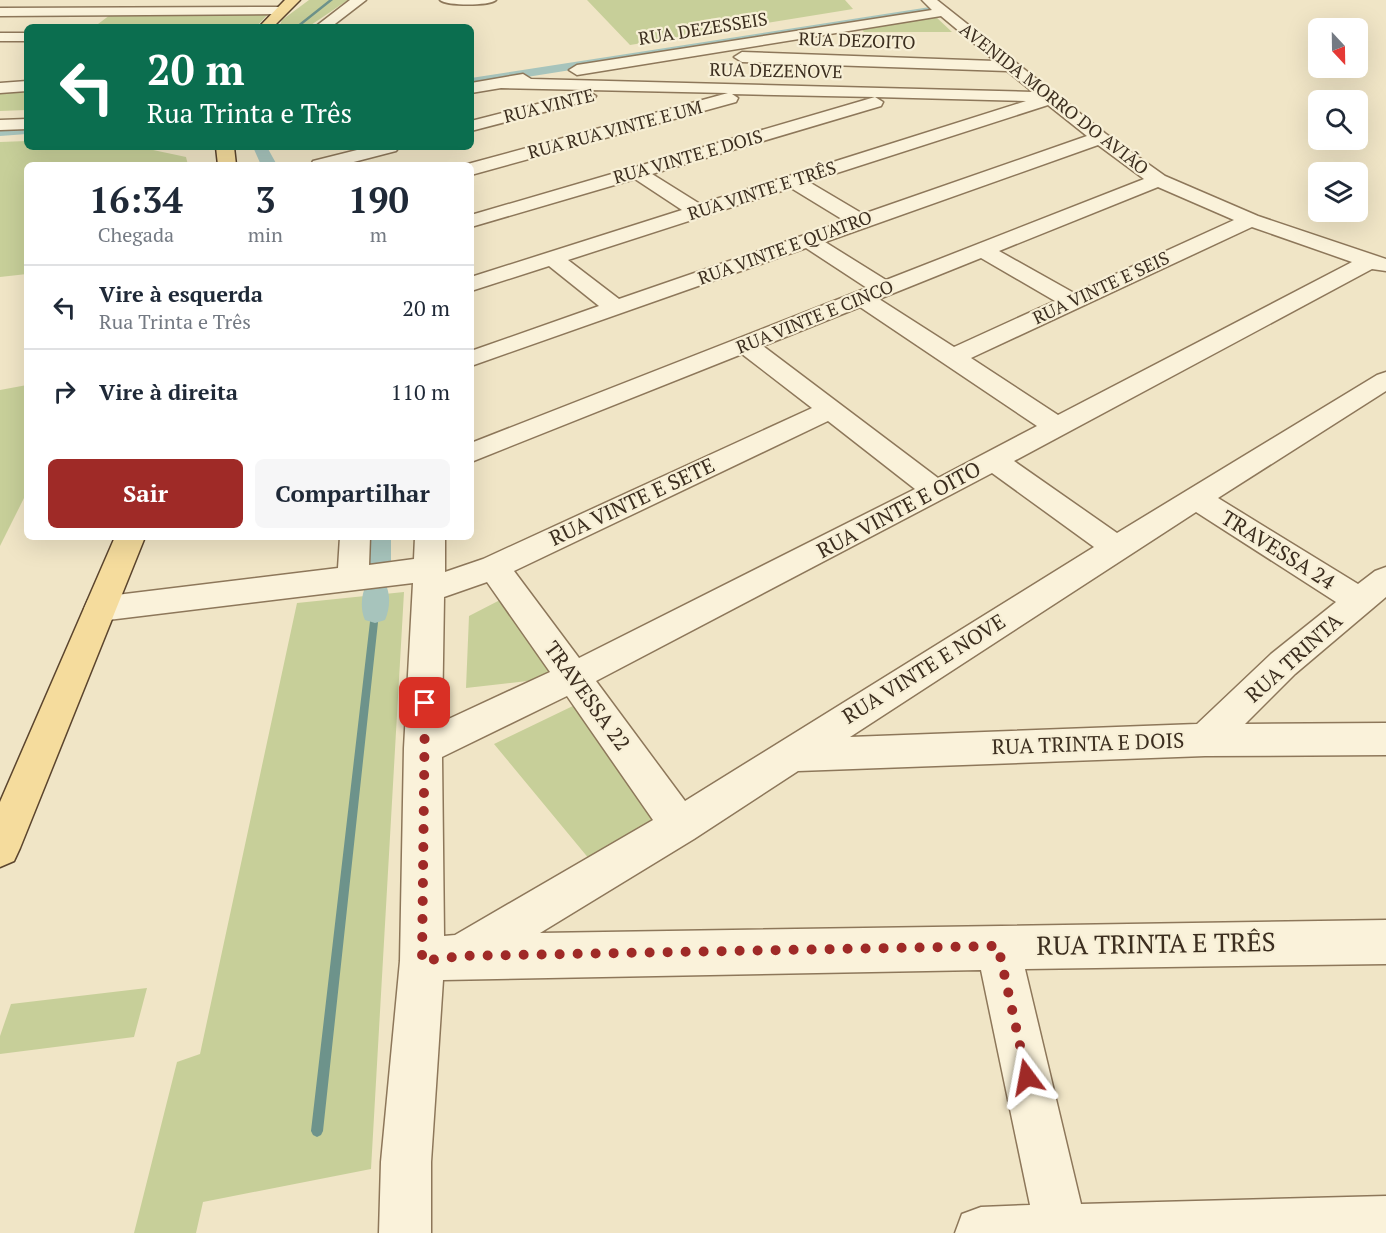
<!DOCTYPE html>
<html lang="pt">
<head>
<meta charset="utf-8">
<style>
	body { margin:0; font-family:"PT Serif",serif; background:#f6f6f7; color:#1f2937; height:100vh; display:flex; flex-direction:column; font-size:22px; white-space:nowrap }
	* { box-sizing:border-box; margin:0 }
	p { font-size:20px; color:#747a83 }
	.icon { flex:none; width:33px; height:33px; fill:none; stroke:currentColor; stroke-width:2; stroke-linecap:round; stroke-linejoin:round }
	.map { position:relative; flex:1; overflow:hidden }
	.side { position:absolute; left:24px; top:162px; width:450px; height:378px; display:flex; flex-direction:column; background:#fff; border-radius:9px; box-shadow:0 6px 24px #0002 }
	.side>* { flex:none }
	.hud { position:absolute; left:24px; top:24px; width:450px; height:126px; border-radius:9px; box-shadow:0 6px 24px #0002; background:#0b6e4f; color:#fff; overflow:hidden }
	.needle { width:39px; rotate:158deg }
	.fabs { position:absolute; left:1308px; top:18px; display:grid; gap:12px }
	.fabs a { display:grid; place-items:center; width:60px; height:60px; border-radius:9px; background:#fff; box-shadow:0 6px 24px #0002; font-size:30px }
	.pin { position:absolute; display:grid; place-items:center; width:51px; height:51px; color:#fff; margin:-26px; border-radius:12px; box-shadow:0 3px 9px #0006 }
	.me { position:absolute; width:66px; margin:-33px; rotate:347deg; stroke-linejoin:round; filter:drop-shadow(0 0 4px #0008) }
	.turn { display:flex; align-items:center; gap:21px; height:126px; padding:0 24px; font-size:27px }
	.turn .icon { width:78px; height:78px; stroke-width:2.5 }
	.turn b { display:block; font-size:42px; line-height:51px }
	.eta { display:flex; justify-content:space-evenly; align-items:center; height:102px; text-align:center }
	.eta b { font-size:36px; font-weight:600; line-height:42px }
	.cta { display:flex; gap:12px; margin-top:auto; padding:12px 24px }
	.cta a { flex:1; height:69px; border-radius:9px; background:#9f2a27; color:#fff; font-size:24px; font-weight:600; line-height:69px; text-align:center }
	.cta a+a { background:#f6f6f7; color:#1f2937 }
	ul { padding:0; list-style:none }
	li { display:flex; align-items:center; gap:18px; height:84px; padding:0 24px; border-top:2px solid #e0e1e3 }
	li div { flex:1 }
	li b { display:block; font-size:22px }
	li em { font-style:normal }
	.map>svg:first-child { display:block }
	.green { fill:#c7cf99 }
	.lines { fill:none; stroke-linecap:round; stroke-linejoin:round }
	.stream { fill:#6d938b; fill-rule:evenodd }
	.canal { fill:#a7c4bc; fill-rule:evenodd }
	.minor-casing { stroke:#8d775a; stroke-width:3 }
	.major-casing { stroke:#5b452e; stroke-width:3 }
	.minor { fill:#faf2da; fill-rule:evenodd }
	.major { fill:#f5dc9d; fill-rule:evenodd }
	.route { stroke:#9f2a27; stroke-width:10; stroke-dasharray:0 18 }
	.labels { text-anchor:middle; stroke-width:4.5; stroke-linejoin:round; paint-order:stroke }
	.far-street-label { font-size:18px; fill:#3c2e1f; stroke:#f7efd6 }
	.street-label { font-size:21px; fill:#3c2e1f; stroke:#f7efd6 }
	.near-street-label { font-size:26px; fill:#3c2e1f; stroke:#f7efd6 }
</style>
</head>
<body>
<div class="map">
<svg width="1386" height="1233" viewBox="0 0 1386 1233">
	<rect width="100%" height="100%" fill="#f0e5c6"/>
	<!-- green -->
	<path class="green" d="M309,0H348L308,27H279L282,20Z
		M587,0H845L853,9L630,45Z
		M268,14L256,27H94L110,15Z
		M936,17L952,32H864L860,27Z
		M27,89V110L0,111V90Z
		M27,141V147H139L186,157L188,165H27V274L0,277V142Z
		M27,385V498H24L0,546V390Z
		M404,592L371,1169L203,1202L196,1233H134L177,1062L200,1054L297,603Z
		M502,599L554,678L466,688L469,616Z
		M577,704L661,824L590,860L494,744Z
		M147,988L134,1037L0,1054V1036L11,1004Z"/>
	<g class="lines">
		<!-- stream -->
		<path class="stream" d="M329,0H333L299,27H295Z
			M375,610L378,611L379,613L323,1131L321,1135L317,1137L313,1135L311,1131L371,613L372,611Z"/>
		<!-- canal -->
		<path class="canal" d="M930,7L936,10L934,12L471,86V78Z
			M27,126V134L0,136V128Z
			M253,147H267L277,165H261Z
			M367,537H391V561L387,568L378,570L369,568L365,561Z
			M376,580L385,583C391,594 390,609 385,620L375,623L365,620C360,609 361,594 367,583Z"/>
		<defs>
			<path id="minor" d="M350,0H366L331,27H315Z
				M440,0H496C489,6 447,6 440,0Z
				M922,0H937L1106,134L1165,176L1258,216L1386,259V271L1372,269L1014,461L1117,533L1377,375L1386,372V391L1218,498L1358,584L1375,571L1386,567V597L1295,674L1245,724L1386,723V755L1205,756L798,771L694,839L540,933L1386,920V964L1025,969L1081,1204L1386,1196V1233H955L962,1214L981,1207L1030,1205L981,970L443,980L431,1162V1233H379L381,1162L400,961L404,748L413,583L100,621L88,618L84,609L88,600L100,597L338,568L340,537H370L369,565L414,559L415,537H445V572L483,559L812,408L742,354L471,462V443L867,288L806,248L471,366V351L599,306L549,266L471,291V277L682,210L635,179L471,227V215L875,97L732,94L738,98L736,102L471,175V165H464L728,93L501,88L471,93V83L523,74L531,79L1033,92L1007,71L742,62L734,57L742,52L995,61L941,16L577,75L569,70L577,65L932,10ZM875,97L1026,101L700,204L652,174L881,106L883,102ZM1048,105L1087,136L863,214L809,182ZM1098,145L1144,179L886,280L825,242ZM1158,187L1234,220L1074,293L999,251ZM791,188L845,221L619,299L568,260ZM1252,227L1352,262L1058,415L971,358ZM981,258L1055,301L954,347L879,299ZM860,307L1037,426L938,478L763,346ZM828,421L915,489L579,658L514,571ZM992,473L1094,547L685,801L596,681ZM1196,512L1336,602L1271,654L1197,724L850,737ZM487,582L550,672L442,722L444,597ZM567,696L653,820L455,935L444,936L442,757Z
				M279,7L286,11L284,14L0,16V8Z
				M0,33H27V41H0Z
				M27,81V91L0,93V83Z
				M588,91L596,96L594,99L471,131V121Z
				M27,119V129L0,130V120Z
				M369,147H399L396,151L342,165H311L313,161Z"/>
			<path id="major" d="M285,0H300L273,27H259Z
				M216,147H234L236,165H218Z
				M115,537H145L20,848L14,861L0,867V802Z"/>
		</defs>
		<!-- minor casing -->
		<use href="#minor" class="minor-casing"/>
		<!-- major casing -->
		<use href="#major" class="major-casing"/>
		<!-- minor -->
		<use href="#minor" class="minor"/>
		<!-- major -->
		<use href="#major" class="major"/>
	</g>
	<g class="lines">
		<!-- route -->
		<path class="route" d="M425,703L422,961L461,956L998,946L1027,1077"/>
	</g>
	<g class="labels">
		<!-- far-street labels -->
		<g class="far-street-label">
			<text transform="translate(703 29) rotate(-9)" y="6">RUA DEZESSEIS</text>
			<text transform="translate(857 41) rotate(2)" y="6">RUA DEZOITO</text>
			<text transform="translate(776 71) rotate(1)" y="6">RUA DEZENOVE</text>
			<text transform="translate(1054 99) rotate(38)" y="6">AVENIDA MORRO DO AVIÃO</text>
			<text transform="translate(549 106) rotate(-14)" y="6">RUA VINTE</text>
			<text transform="translate(615 130) rotate(-15)" y="6">RUA RUA VINTE E UM</text>
			<text transform="translate(688 157) rotate(-16)" y="6">RUA VINTE E DOIS</text>
			<text transform="translate(762 191) rotate(-18)" y="6">RUA VINTE E TRÊS</text>
			<text transform="translate(785 248) rotate(-20)" y="6">RUA VINTE E QUATRO</text>
			<text transform="translate(1101 288) rotate(-25)" y="6">RUA VINTE E SEIS</text>
			<text transform="translate(815 317) rotate(-22)" y="6">RUA VINTE E CINCO</text>
		</g>
		<!-- street labels -->
		<g class="street-label">
			<text transform="translate(632 502) rotate(-25)" y="7">RUA VINTE E SETE</text>
			<text transform="translate(899 510) rotate(-28)" y="7">RUA VINTE E OITO</text>
			<text transform="translate(1278 550) rotate(32)" y="7">TRAVESSA 24</text>
			<text transform="translate(1294 658) rotate(-42)" y="7">RUA TRINTA</text>
			<text transform="translate(924 669) rotate(-32)" y="7">RUA VINTE E NOVE</text>
			<text transform="translate(587 696) rotate(54)" y="7">TRAVESSA 22</text>
			<text transform="translate(1088 744) rotate(-2)" y="7">RUA TRINTA E DOIS</text>
		</g>
		<!-- near-street labels -->
		<g class="near-street-label">
			<text transform="translate(1156 944) rotate(-1)" y="9">RUA TRINTA E TRÊS</text>
		</g>
	</g>
</svg>
<div class="fabs">
<a><svg class="needle" viewBox="-14 -14 28 28"><path d="M0-13l5 13h-10z" fill="#e53935"/><path d="M0 13l5-13h-10z" fill="#747a83"/></svg></a>
<a><svg class="icon" aria-label="search" viewBox="0 0 24 24"><circle cx="10" cy="10" r="6"/><path d="M15 15l6 6"/></svg></a>
<a><svg class="icon" aria-label="layers" viewBox="0 0 24 24"><path d="M12 4l9 5-9 5-9-5zM3 14l9 5 9-5"/></svg></a>
</div>
<div class="pin" style="left:425px;top:703px;background:#d93025"><svg class="icon" aria-label="arrive" viewBox="0 0 24 24"><path d="M6 21V4h12l-3 4 3 4H6"/></svg></div>
<svg class="me" style="left:1027px;top:1077px" viewBox="-20 -20 40 40"><path d="M0-17L14 15 0 8-14 15z" fill="#9f2a27" stroke="#fff" stroke-width="4"/></svg>
<div class="hud">
<div class="turn"><svg class="icon" aria-label="left" viewBox="0 0 24 24"><path d="M17 20v-9H6M10 6l-5 5 5 5"/></svg><div><b>20 m</b>Rua Trinta e Três</div></div>
</div>
<section class="side">
<div class="eta">
<div><b>16:34</b><p>Chegada</p></div>
<div><b>3</b><p>min</p></div>
<div><b>190</b><p>m</p></div>
</div>
<ul>
<li><svg class="icon" aria-label="left" viewBox="0 0 24 24"><path d="M17 20v-9H6M10 6l-5 5 5 5"/></svg><div><b>Vire à esquerda</b><p>Rua Trinta e Três</p></div><em>20 m</em></li>
<li><svg class="icon" aria-label="right" viewBox="0 0 24 24"><path d="M7 20v-9h11M14 6l5 5-5 5"/></svg><div><b>Vire à direita</b></div><em>110 m</em></li>
</ul>
<div class="cta"><a>Sair</a><a>Compartilhar</a></div>
</section>
</div>
</body>
</html>
